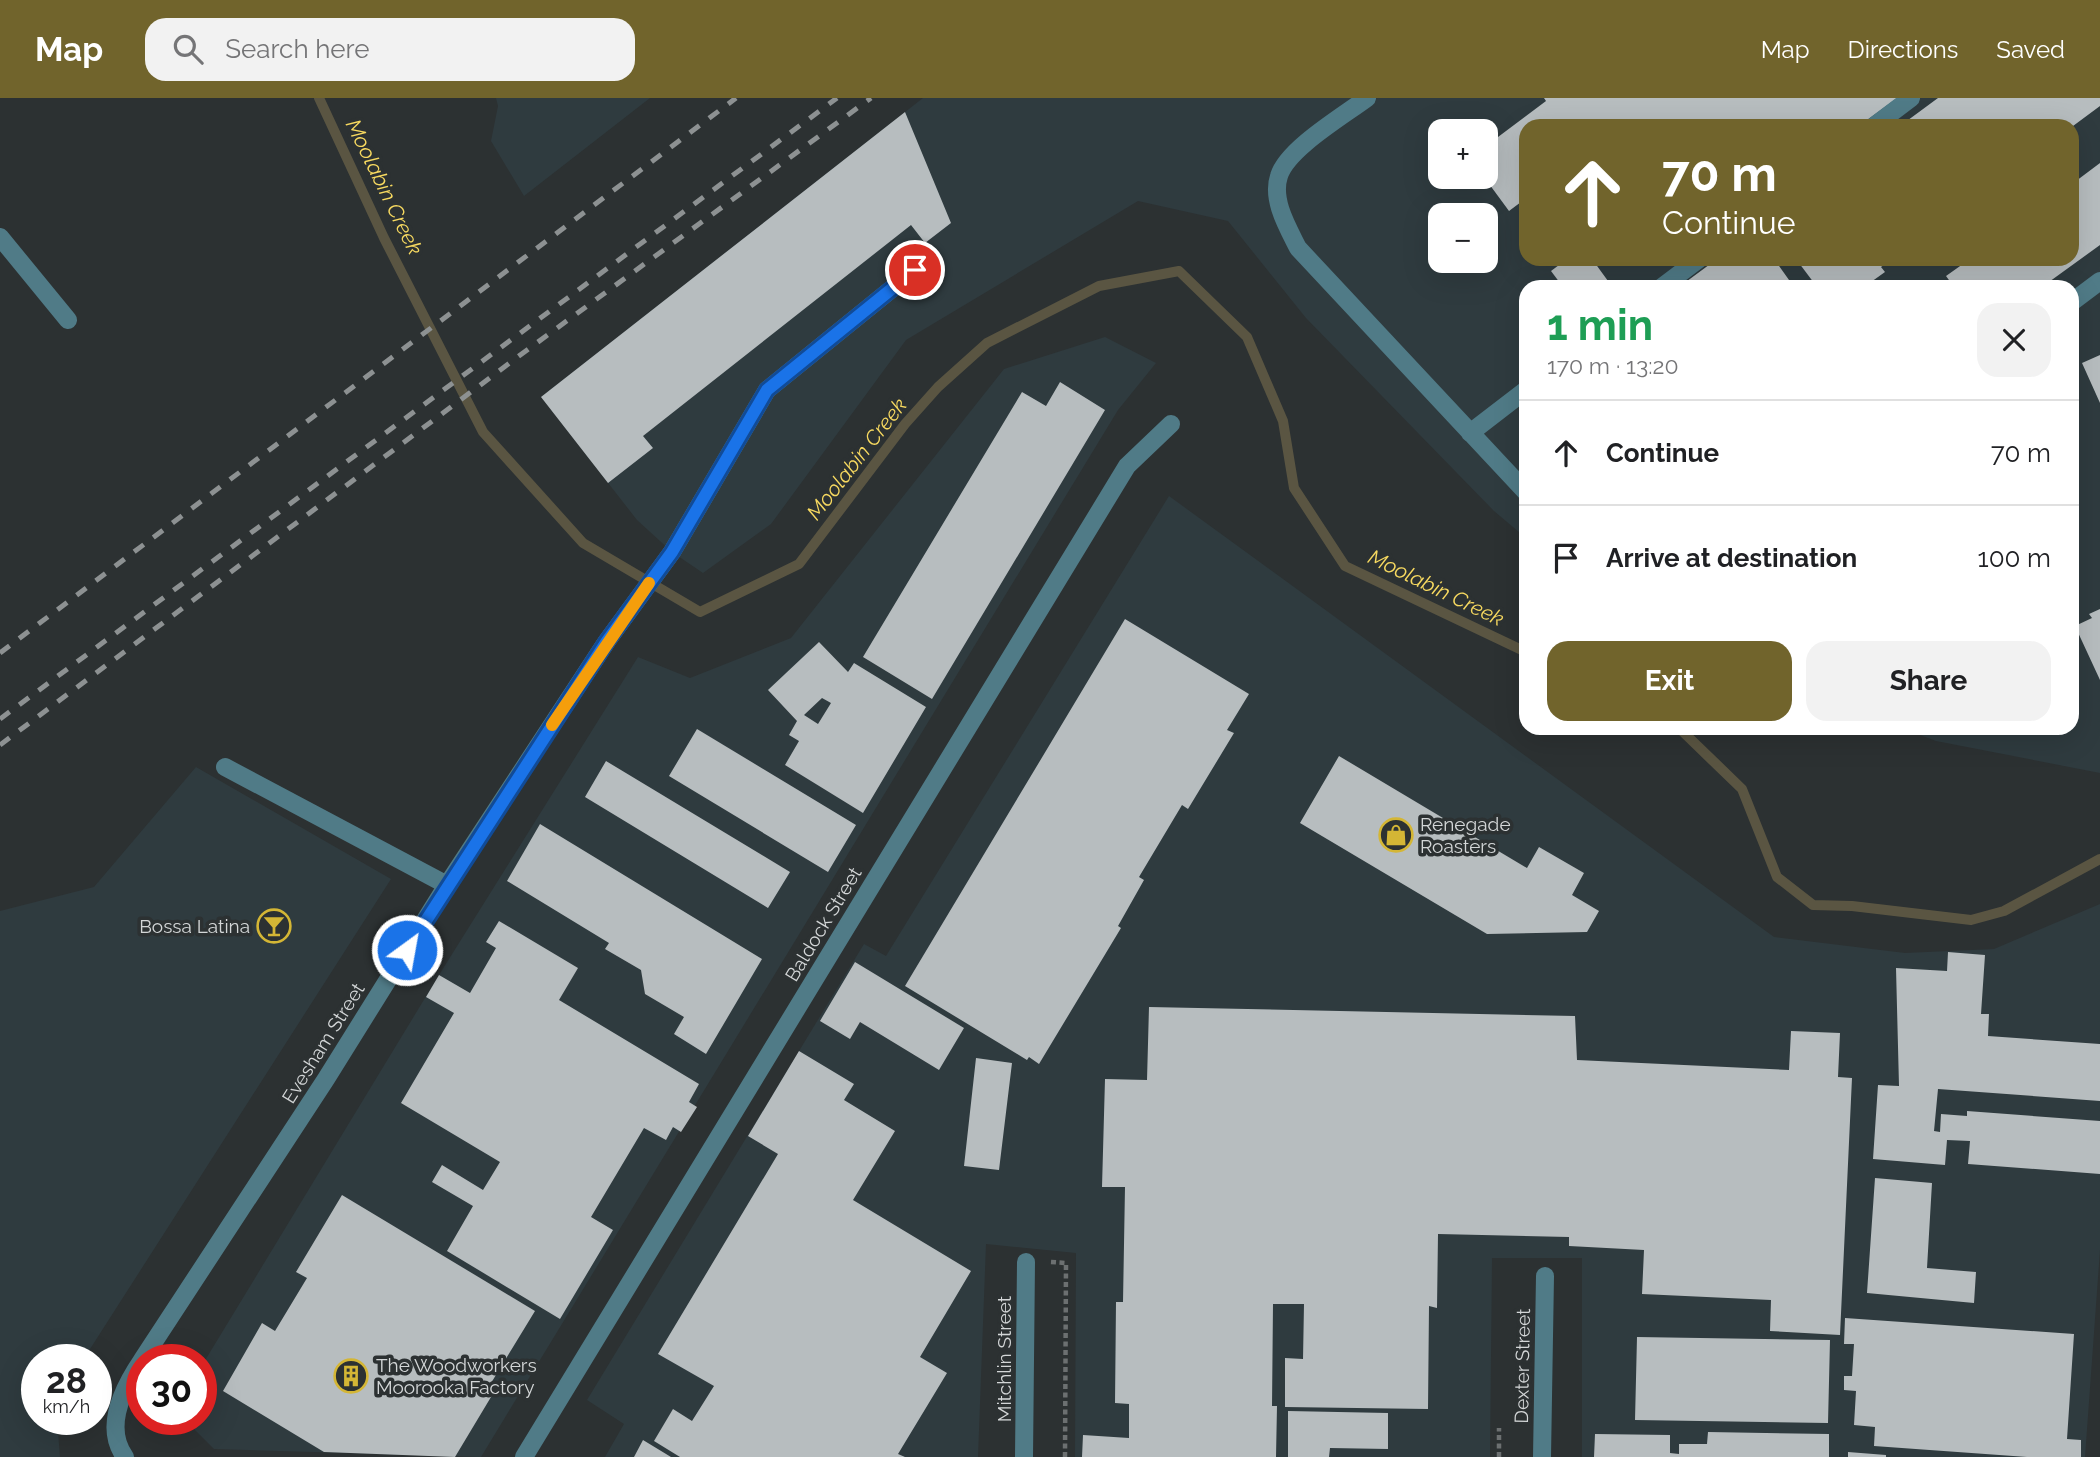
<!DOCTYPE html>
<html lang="en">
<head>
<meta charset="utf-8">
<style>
	body { margin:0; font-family:Raleway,sans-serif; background:#f2f2f2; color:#202124; height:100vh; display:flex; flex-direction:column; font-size:26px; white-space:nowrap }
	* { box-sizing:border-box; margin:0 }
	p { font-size:23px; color:#757577 }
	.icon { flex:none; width:38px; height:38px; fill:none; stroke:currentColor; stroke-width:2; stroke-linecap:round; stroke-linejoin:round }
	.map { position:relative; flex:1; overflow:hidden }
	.side { position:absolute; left:1519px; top:182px; width:560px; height:455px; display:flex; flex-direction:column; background:#fff; border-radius:21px; box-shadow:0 7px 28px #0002 }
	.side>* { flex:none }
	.hud { position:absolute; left:1519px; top:21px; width:560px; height:147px; border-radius:21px; box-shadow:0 7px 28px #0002; background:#71642c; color:#fff; overflow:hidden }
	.controls { position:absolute; left:1428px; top:21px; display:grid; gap:14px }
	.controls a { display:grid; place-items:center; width:70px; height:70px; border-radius:14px; background:#fff; box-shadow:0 7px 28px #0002; font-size:35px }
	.speed { position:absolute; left:21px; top:1246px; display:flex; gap:14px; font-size:35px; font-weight:700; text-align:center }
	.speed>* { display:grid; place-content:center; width:91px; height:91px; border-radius:50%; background:#fff; box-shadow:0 7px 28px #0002; line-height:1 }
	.speed small { font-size:18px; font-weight:400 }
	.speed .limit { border:10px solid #d22; background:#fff; color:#111 }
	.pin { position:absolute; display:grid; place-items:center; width:60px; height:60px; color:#fff; margin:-30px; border:4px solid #fff; border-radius:50%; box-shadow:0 2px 7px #0007 }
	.me { position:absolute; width:77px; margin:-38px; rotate:32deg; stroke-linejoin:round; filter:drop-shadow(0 0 5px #0008) }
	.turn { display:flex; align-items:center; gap:24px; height:147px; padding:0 28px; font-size:32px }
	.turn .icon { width:91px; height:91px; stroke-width:2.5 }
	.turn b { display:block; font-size:49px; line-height:60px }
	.round { display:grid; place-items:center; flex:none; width:74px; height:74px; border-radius:21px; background:#f2f2f2 }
	.overview { display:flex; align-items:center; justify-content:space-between; height:119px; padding:0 28px }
	h1 { font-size:42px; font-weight:700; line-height:52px; color:#1e9e55 }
	.action { display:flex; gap:14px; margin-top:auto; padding:14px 28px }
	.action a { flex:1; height:80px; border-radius:21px; background:#71642c; color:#fff; font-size:28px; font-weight:700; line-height:80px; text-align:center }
	.action a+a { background:#f2f2f2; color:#202124 }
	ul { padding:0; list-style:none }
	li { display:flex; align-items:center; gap:21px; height:105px; padding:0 28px; border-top:2px solid #e0e0e0 }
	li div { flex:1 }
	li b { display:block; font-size:26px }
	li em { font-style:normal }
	header { display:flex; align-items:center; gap:42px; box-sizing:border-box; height:98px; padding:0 35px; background:#71642c; color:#fff }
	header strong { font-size:33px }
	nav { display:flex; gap:38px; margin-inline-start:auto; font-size:24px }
	.search { width:490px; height:63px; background:#f2f2f2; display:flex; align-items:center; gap:18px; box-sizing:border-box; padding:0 24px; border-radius:21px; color:#757577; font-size:26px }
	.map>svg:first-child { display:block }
	.built { fill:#2f3b3f; fill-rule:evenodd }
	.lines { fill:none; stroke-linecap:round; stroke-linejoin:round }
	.stream { stroke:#5a5542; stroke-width:10 }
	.building { fill:#b7bdbf; fill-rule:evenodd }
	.path { stroke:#6c7071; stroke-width:4.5; stroke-dasharray:5 3.5; stroke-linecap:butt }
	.minor { stroke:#507b87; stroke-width:18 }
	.rail { stroke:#8d9192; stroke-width:5; stroke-dasharray:12 12; stroke-linecap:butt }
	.route-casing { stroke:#114b97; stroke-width:18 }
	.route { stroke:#1a73e8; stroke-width:12 }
	.slow { stroke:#f59e0b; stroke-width:12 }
	.labels { text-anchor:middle; stroke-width:7; stroke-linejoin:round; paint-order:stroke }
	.poi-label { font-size:19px; fill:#d3d6d7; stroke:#2c3132; text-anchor:start }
	.street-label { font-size:19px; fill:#d3d6d7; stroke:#2c3132 }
	.water-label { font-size:21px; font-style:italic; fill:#f7d960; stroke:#2c3132 }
</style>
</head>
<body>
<header>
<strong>Map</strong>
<div class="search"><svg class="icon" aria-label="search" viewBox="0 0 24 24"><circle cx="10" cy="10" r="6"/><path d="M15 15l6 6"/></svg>Search here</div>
<nav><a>Map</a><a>Directions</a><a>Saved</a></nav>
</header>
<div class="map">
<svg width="2100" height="1359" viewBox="0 0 2100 1359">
	<rect width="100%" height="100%" fill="#2c3132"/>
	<!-- built -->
	<path class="built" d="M496,0H650L524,98L491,43L498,8Z
		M923,0H2100V675L1936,643L1902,630H2072V189H1526V440L1494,413L1306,220L1228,123L1138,103L906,242L771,426L703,475L672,454L637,422L541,299ZM1526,28H2072V161H1526ZM1440,33H1486V79H1440ZM1440,117H1486V163H1440Z
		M1105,239L1156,265L1118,312L481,1359L214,1351L193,1330L190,1321H201V1269L439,877L638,559L690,580L791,540L1004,271Z
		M1169,398L1774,839L1905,855L1994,851L2100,806V1152L2085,1359H1582V1160H1492L1490,1359H1075L1076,1155L986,1146L978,1359H605L624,1326L587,1302L864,846L886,858Z
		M196,669L391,781L83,1262H37V1321H57L60,1359H0V813L94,789Z"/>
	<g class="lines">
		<!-- stream -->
		<path class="stream" d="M319,0L384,140L483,334L583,445L700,514L799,466L905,326L938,289L987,245L1099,188L1179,173L1247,239L1283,323L1294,390L1345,468L1526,554
			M1679,630L1742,691L1777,779L1813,807L1852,808L1971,822L2004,813L2100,761"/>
	</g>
	<!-- building -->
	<path class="building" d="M1544,0H1897L1859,28H1526V111L1521,104L1509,113L1484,79L1486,48L1546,3Z
		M1938,0H2100V8L2073,28H1900Z
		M905,14L951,125L925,145L911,127L643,338L653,350L608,385L541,299Z
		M2100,65V147L2042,189H1954L1946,178L1970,161H2072V86Z
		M1567,161H1592L1608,183L1600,189H1563L1551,173Z
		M1717,161H1774L1794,189H1679Z
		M1796,161H1892L1881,169L1885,174L1864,189H1817Z
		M2100,257V305L2082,265Z
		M1060,284L1105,312L932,601L863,559L1022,294L1046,308Z
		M2100,511V582L2075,528L2092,520L2089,516Z
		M1125,521L1249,596L1227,632L1234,635L1188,711L1182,707L1139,779L1144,782L1118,828L1121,830L1039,966L1029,959L1027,962L905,888Z
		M819,544L848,574L854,565L926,609L863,715L785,667L799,643L789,637L797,623L768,592ZM822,600L831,605L818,626L804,617Z
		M697,631L856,727L828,774L669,678Z
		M1339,658L1527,770L1539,749L1584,775L1572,797L1599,813L1587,834L1487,836L1300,725Z
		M606,663L790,774L768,810L585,699Z
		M540,726L762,861L706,956L674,936L684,919L645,896L641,872L605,851L609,845L507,783Z
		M499,823L578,870L559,902L699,986L689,1004L697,1009L681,1034L673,1029L666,1042L644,1030L591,1119L613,1132L560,1221L447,1153L473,1108L432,1084L442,1067L483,1092L500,1064L401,1005L454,915L426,899L439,877L470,895L496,850L486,844Z
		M1948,854L1985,857L1981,916H1989L1988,938L2100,946V1003L1938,991L1934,1033L1940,1034L1941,1016L1967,1018V1013L2100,1023V1076L1968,1066L1970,1043L1947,1042L1945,1067L1873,1061L1878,987L1899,988L1896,870L1947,873Z
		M855,864L964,930L939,972L860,924L850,941L820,923Z
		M1149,909L1575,918L1577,962L1789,972L1791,933L1840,935L1838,979L1852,980L1840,1237L1770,1233L1771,1202L1642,1196L1644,1152L1569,1148V1139L1438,1136L1437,1210L1429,1208L1428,1311L1285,1309V1260L1303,1261L1304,1206H1273L1272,1308H1277L1276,1359H1082L1083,1337L1129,1340V1306L1115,1305L1116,1204H1123L1125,1089H1102L1105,981L1147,982Z
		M799,953L854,986L844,1002L895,1033L853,1102L971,1173L920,1259L947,1275L898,1356L905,1359H680L654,1343L673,1311L692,1323L714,1288L658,1256L778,1056L748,1038Z
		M976,960L1012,965L999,1072L964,1068Z
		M1875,1080L1932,1085L1927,1170L1976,1174L1974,1205L1867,1195Z
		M342,1097L535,1213L488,1290L494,1294L455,1359L324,1354L223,1293L262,1225L275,1233L307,1180L296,1174Z
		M1845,1220L2074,1236L2067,1341L2081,1342V1359H2027L1874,1348L1875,1329L1854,1327L1856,1293L1844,1292V1278H1852L1854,1246H1844Z
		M1637,1239L1830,1242L1828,1325L1635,1322Z
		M1288,1313L1388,1315V1351L1330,1350L1329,1359H1288Z
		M1708,1334L1829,1336V1359H1594L1595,1336L1670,1337V1355L1679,1356V1346H1707Z
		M643,1342L671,1359H634Z
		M1848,1354L1886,1357V1359H1848Z"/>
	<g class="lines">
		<!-- path -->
		<path class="path" d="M1051,1164L1066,1165L1065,1359
			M1499,1359V1330"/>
		<!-- minor -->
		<path class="minor" d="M1367,0C1343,18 1287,51 1279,78C1271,102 1288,130 1298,150L1526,394
			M1874,28L1911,0
			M0,139L68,222
			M1662,189L1699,161
			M2072,204L2100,183
			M1470,335L1526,292
			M225,669L447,787
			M142,1262L326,981L447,787L607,543L672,454L767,292L915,172
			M125,1359C103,1329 123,1290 142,1262
			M524,1359L1127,368L1171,326
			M1024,1359L1026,1164
			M1542,1359L1545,1178"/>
		<!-- rail -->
		<path class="rail" d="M0,555L736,0
			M0,621L837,0
			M0,647L523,255L871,0"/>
	</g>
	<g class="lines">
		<defs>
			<path id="route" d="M407,852L607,543L672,454L767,292L915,172"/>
		</defs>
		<!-- route casing -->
		<use href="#route" class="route-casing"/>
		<!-- route -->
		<use href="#route" class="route"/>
		<!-- slow -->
		<path class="slow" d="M552,627L649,485"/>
	</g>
	<!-- icons -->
	<defs>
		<symbol id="shop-ring" viewBox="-11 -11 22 22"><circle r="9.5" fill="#2c3132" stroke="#d4b635" stroke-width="1.5"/><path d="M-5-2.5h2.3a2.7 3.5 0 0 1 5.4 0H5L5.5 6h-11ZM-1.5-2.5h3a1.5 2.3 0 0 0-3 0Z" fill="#d4b635"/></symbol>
		<symbol id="bar-ring" viewBox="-11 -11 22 22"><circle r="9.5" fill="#2c3132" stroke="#d4b635" stroke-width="1.5"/><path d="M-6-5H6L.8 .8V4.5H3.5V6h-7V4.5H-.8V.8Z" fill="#d4b635"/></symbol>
		<symbol id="building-ring" viewBox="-11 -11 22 22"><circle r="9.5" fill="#2c3132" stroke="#d4b635" stroke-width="1.5"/><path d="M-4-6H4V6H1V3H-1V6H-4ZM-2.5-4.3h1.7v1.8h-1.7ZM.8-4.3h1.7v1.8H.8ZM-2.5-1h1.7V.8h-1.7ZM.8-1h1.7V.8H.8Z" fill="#d4b635"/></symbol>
	</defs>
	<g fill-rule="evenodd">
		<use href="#shop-ring" x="1377" y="718" width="38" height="38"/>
		<use href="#bar-ring" x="255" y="809" width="38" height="38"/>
		<use href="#building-ring" x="332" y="1259" width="38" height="38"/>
	</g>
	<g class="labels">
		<!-- poi labels -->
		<g class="poi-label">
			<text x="1420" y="733">Renegade<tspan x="1420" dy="22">Roasters</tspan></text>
			<text x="250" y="835" text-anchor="end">Bossa Latina</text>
			<text x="376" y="1274">The Woodworkers<tspan x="376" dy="22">Moorooka Factory</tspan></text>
		</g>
		<!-- street labels -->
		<g class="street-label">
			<text transform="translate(823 826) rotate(-59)" y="7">Baldock Street</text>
			<text transform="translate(323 945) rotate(-58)" y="7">Evesham Street</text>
			<text transform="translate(1004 1261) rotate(-90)" y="7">Mitchlin Street</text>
			<text transform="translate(1522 1268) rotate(-89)" y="7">Dexter Street</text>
		</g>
		<!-- water labels -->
		<g class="water-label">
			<text transform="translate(384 89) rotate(64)" y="7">Moolabin Creek</text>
			<text transform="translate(857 361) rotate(-52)" y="7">Moolabin Creek</text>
			<text transform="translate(1436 490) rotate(26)" y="7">Moolabin Creek</text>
		</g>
	</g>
</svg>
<div class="controls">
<a>+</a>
<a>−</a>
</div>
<div class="speed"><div>28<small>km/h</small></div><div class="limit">30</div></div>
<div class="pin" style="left:915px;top:172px;background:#d93025"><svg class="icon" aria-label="arrive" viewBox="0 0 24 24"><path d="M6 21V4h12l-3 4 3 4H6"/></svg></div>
<svg class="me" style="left:407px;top:852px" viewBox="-20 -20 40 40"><circle r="17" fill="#1a73e8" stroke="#fff" stroke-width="3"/><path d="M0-11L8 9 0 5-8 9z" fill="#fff"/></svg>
<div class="hud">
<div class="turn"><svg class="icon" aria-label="ahead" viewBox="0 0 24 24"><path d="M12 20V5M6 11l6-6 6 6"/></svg><div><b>70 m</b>Continue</div></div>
</div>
<section class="side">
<div class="overview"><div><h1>1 min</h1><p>170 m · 13:20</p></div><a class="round"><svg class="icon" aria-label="close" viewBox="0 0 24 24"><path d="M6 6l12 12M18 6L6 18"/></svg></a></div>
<ul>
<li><svg class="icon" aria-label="ahead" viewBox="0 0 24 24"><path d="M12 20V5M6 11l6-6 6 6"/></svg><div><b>Continue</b></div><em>70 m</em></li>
<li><svg class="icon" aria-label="arrive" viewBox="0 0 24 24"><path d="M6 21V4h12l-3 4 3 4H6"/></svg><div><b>Arrive at destination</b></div><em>100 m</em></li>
</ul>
<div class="action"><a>Exit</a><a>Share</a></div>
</section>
</div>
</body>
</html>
